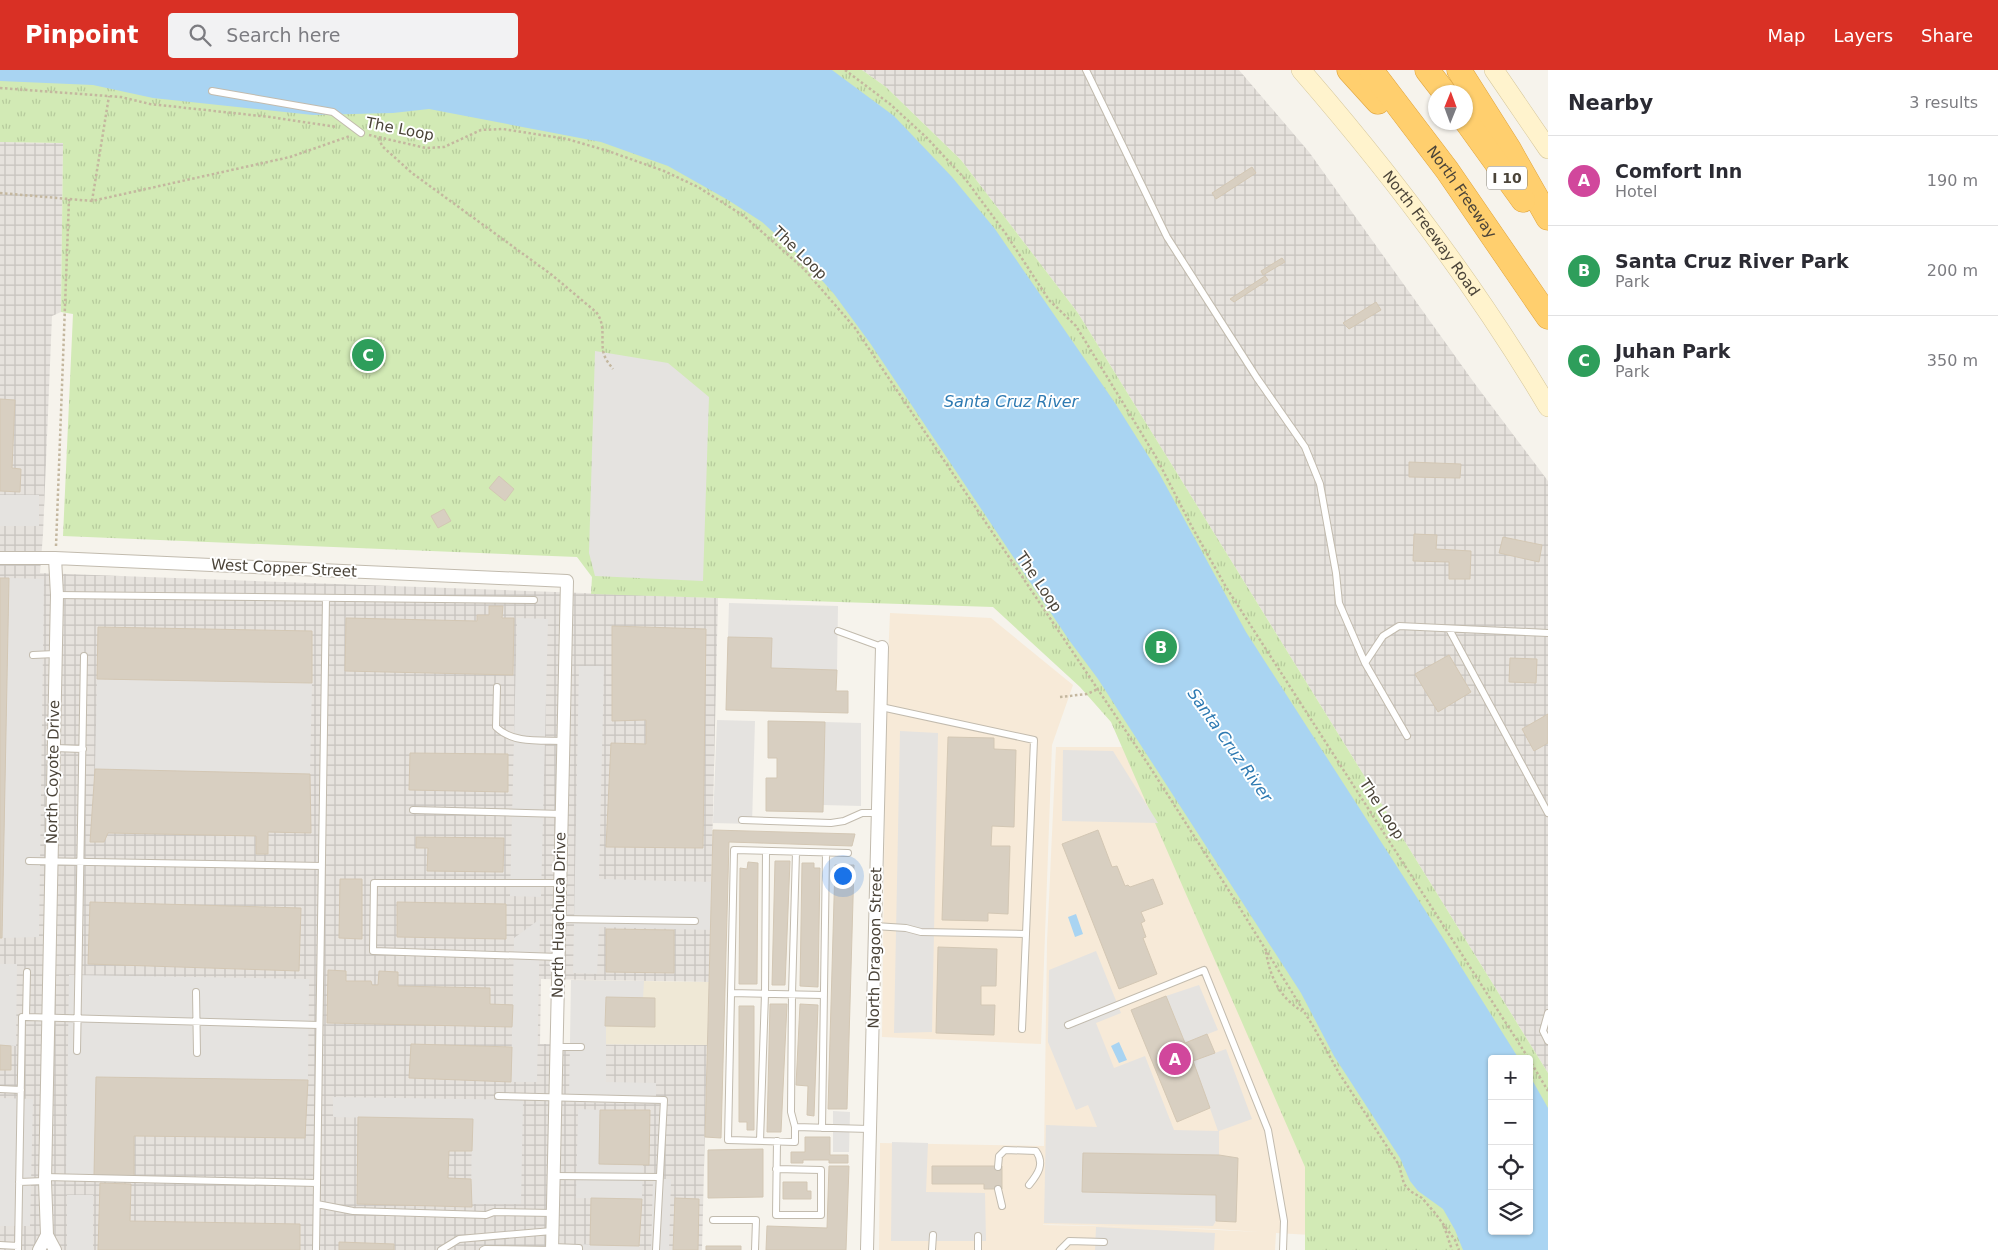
<!DOCTYPE html>
<html lang="en">
<head>
<meta charset="utf-8">
<style>
	:root { --surface:#fff; --page:#f2f2f3; --text:#2b2b33; --muted:#7c7c81; --line:#e1e1e2; --accent:#d93025 }
	body { margin:0; font-family:"DejaVu Sans",sans-serif; background:var(--page); color:var(--text) }
	.controls { position:absolute; right:15px; bottom:15px; display:grid; overflow:hidden; border-radius:5px; box-shadow:0 1px 4px #0004 }
	.controls button { width:45px; height:45px; display:grid; place-items:center; padding:0; border:0; border-bottom:1px solid var(--line); background:var(--surface); color:var(--text); font:25px sans-serif }
	.compass { position:absolute; left:1428px; top:15px; width:45px; height:45px; border-radius:50%; background:var(--surface); box-shadow:0 1px 4px #0004; rotate:1deg }
	.you { position:absolute; left:842px; top:805px; width:18px; height:18px; margin:-12px; border:4px solid #fff; border-radius:50%; background:#1a73e8; box-shadow:0 0 0 8px #1a73e833 }
	.badge { display:grid; place-items:center; width:32px; height:32px; border-radius:50%; background:var(--accent); color:#fff; font-size:16px; font-weight:700 }
	.pin { position:absolute; translate:-50% -50%; border:2px solid #fff; box-shadow:0 1px 5px #0006 }
	.list { margin:0; padding:0; list-style:none }
	h2 { display:flex; justify-content:space-between; align-items:center; height:65px; margin:0; padding:0 20px; font-size:21px }
	h2 small { font-size:16px; font-weight:400; color:var(--muted) }
	.list li { display:grid; grid-template-columns:32px 1fr auto; gap:15px; align-items:center; box-sizing:border-box; height:90px; padding:0 20px; border-top:1px solid var(--line) }
	.list b { display:block; font-size:19px; white-space:nowrap }
	.list p { margin:0; font-size:16px; white-space:nowrap; color:var(--muted) }
	.list em { font-size:16px; font-style:normal; color:var(--muted) }
	.icon { flex:none; width:28px; height:28px; fill:none; stroke:currentColor; stroke-width:2; stroke-linecap:round; stroke-linejoin:round }
	.map { position:relative; flex:none; width:1548px; height:1180px; overflow:hidden }
	header { display:flex; align-items:center; gap:30px; box-sizing:border-box; height:70px; padding:0 25px; background:var(--accent); color:#fff }
	header strong { font-size:24px }
	nav { display:flex; gap:28px; margin-inline-start:auto; font-size:18px }
	.search { width:350px; height:45px; background:var(--page); display:flex; align-items:center; gap:12px; box-sizing:border-box; padding:0 18px; border-radius:5px; color:var(--muted); font-size:19px }
	main { display:flex }
	aside { flex:1; background:var(--surface) }
	.map>svg:first-child { display:block }
	.commercial { fill:#f7ead8; fill-rule:evenodd }
	.industrial { fill:url(#industrial-grid) }
	.education { fill:#efe8d6 }
	.park { fill:url(#park-tufts); fill-rule:evenodd }
	.parking { fill:#e5e3e0 }
	.water { fill:#a9d4f2 }
	.building { fill:#d8cfc1; stroke:#d3c7b4 }
	.lines { fill:none; stroke-linecap:round; stroke-linejoin:round }
	.service-casing { stroke:#c2bbae; stroke-width:8 }
	.minor-casing { stroke:#c2bbae; stroke-width:14 }
	.secondary-casing { stroke:#d6c79b; stroke-width:20 }
	.motorway-casing { stroke:#e0a43c; stroke-width:25 }
	.path { stroke:#c4b79f; stroke-width:2.5; stroke-dasharray:2.5 2.5; stroke-linecap:butt }
	.service { stroke:#fff; stroke-width:6 }
	.minor { stroke:#fff; stroke-width:12 }
	.secondary { stroke:#fff3cd; stroke-width:19 }
	.motorway { stroke:#ffcf6e; stroke-width:24 }
	.labels { text-anchor:middle; dominant-baseline:central; stroke-width:4; stroke-linejoin:round; paint-order:stroke }
	.shield { fill:#fff; stroke:#817c74; stroke-width:1 }
	.shield-label { font-size:14px; font-weight:bold; fill:#4b4439 }
	.street-label { font-size:15px; fill:#4b4439; stroke:#fff }
	.water-label { font-size:16px; font-style:italic; fill:#2e7ab2; stroke:#fff }
</style>
</head>
<body>
<header>
<strong>Pinpoint</strong>
<div class="search"><svg class="icon" aria-label="search" viewBox="0 0 24 24"><circle cx="10" cy="10" r="6"/><path d="M15 15l6 6"/></svg>Search here</div>
<nav><a>Map</a><a>Layers</a><a>Share</a></nav>
</header>
<main>
<div class="map">
<svg width="1548" height="1180" viewBox="0 0 1548 1180">
	<defs>
		<pattern id="industrial-grid" width="8" height="8" patternUnits="userSpaceOnUse" patternTransform="scale(1.25)"><rect width="8" height="8" fill="#e6e2dd"/><path d="M0 4h8M4 0v8" fill="none" stroke="#c7c3be"/></pattern>
		<pattern id="park-tufts" width="24" height="20" patternUnits="userSpaceOnUse" patternTransform="scale(1.25)"><rect width="24" height="20" fill="#d2eab5"/><path d="M3 7l-1-3M5 7V3M7 7l1-3M15 17l-1-3M17 17v-4M19 17l1-3" fill="none" stroke="#b6ca9c"/></pattern>
	</defs>
	<rect width="100%" height="100%" fill="#f6f3ec"/>
	<path class="commercial" d="M890,543L991,548L1073,615L1052,675L1041,974L882,967L886,635Z
		M1056,677H1128L1311,1097V1165L1276,1163L1275,1180H879L880,1073L1044,1076L1043,1155L1143,1157L1043,1154L1047,872ZM1154,1157L1215,1159L1259,1162L1155,1157Z"/>
	<path class="industrial" d="M862,0H1239L1309,82L1475,314L1548,411V1003L1078,243L961,90L886,17Z
		M0,72L63,73L61,242L52,246L43,464L40,503L718,528L709,912L541,909L540,974L707,975L702,1180H0Z"/>
	<path class="education" d="M571,910L709,912L707,975L571,974Z"/>
	<path class="park" d="M0,0H862L886,17L961,90L1078,243L1548,1003V1180H1305V1097L1111,652L1080,617L993,537L591,524L592,507L577,487L63,466L73,244L61,242L63,73L0,72ZM1492,989H1529V1161H1492Z"/>
	<path class="parking" d="M595,281L668,293L709,327L703,511L595,506L589,483Z
		M0,425H39V456H0Z
		M9,508L44,509L39,867L2,868Z
		M729,533L838,536L837,600L771,598L728,567Z
		M517,548L548,549L541,827L510,826Z
		M579,596H604L599,809L712,812L711,860L599,857L597,904L573,903Z
		M97,609L312,613L310,704L95,699Z
		M717,650L755,651L752,754L713,753Z
		M825,652L861,653V736L823,735Z
		M900,661L938,663L932,962L894,963Z
		M1063,680L1113,681L1158,753L1062,751Z
		M540,849L537,1012H511L514,868Z
		M1096,881L1121,943L1096,953L1114,998L1145,986L1174,1060L1218,1061L1193,991L1226,979L1252,1049L1219,1061V1085L1084,1083L1083,1122L1216,1125V1151L1213,1156L1044,1153L1046,1055L1097,1057L1088,1035L1076,1040L1048,972L1049,900Z
		M0,894H17L16,976L0,975Z
		M69,905L309,909L308,1010L96,1007L94,1105H66Z
		M571,910L644,911L643,928L606,927V1012L656,1013V1034L569,1032Z
		M1199,915L1218,960L1185,973L1166,926Z
		M333,1027L523,1030L521,1134H471L472,1050L333,1047Z
		M0,1028L33,1029L30,1156H0Z
		M578,1039L600,1040L599,1094L643,1095L642,1129L576,1128Z
		M833,1041L850,1042L849,1082H833Z
		M892,1072L928,1073L926,1122L985,1123L986,1171H891Z
		M653,1109H671L669,1180H651Z
		M67,1125H93V1180H67Z
		M1096,1157L1215,1163L1214,1180H1095Z
		M574,1174L639,1176V1180H574Z"/>
	<path class="water" d="M0,0H832L894,46L952,107L995,159L1115,333L1159,403L1246,562L1441,865L1519,989H1492V1161H1529V1006L1531,1008L1548,1038V1180H1463L1455,1160L1443,1139L1418,1121L1410,1111L1400,1088L1334,986L1301,923L1098,609L1069,570L870,273L834,224L803,189L762,152L728,130L668,96L601,72L429,39L393,43L313,45L153,28L93,15L0,11Z
		M1076,844L1083,864L1075,867L1068,847Z
		M1119,972L1127,990L1119,993L1111,976Z"/>
	<path class="building" d="M1252,97L1256,103L1216,129L1212,123Z
		M1282,188L1285,192L1263,205L1261,201Z
		M1265,206L1268,210L1234,232L1230,229Z
		M1376,232L1381,240L1349,259L1343,253Z
		M0,329L15,330L12,398L21,399L20,422L0,421Z
		M1409,392L1461,394L1460,408L1409,407Z
		M499,406L514,419L505,431L489,418Z
		M444,439L451,451L438,458L431,446Z
		M1414,464L1437,465L1436,479L1471,481L1470,509H1449V492L1413,491Z
		M1503,467L1542,475L1539,492L1499,483Z
		M0,508H9L2,868H0Z
		M489,536H503L502,548H514L513,605L345,601L346,548L477,551V545H489Z
		M612,556L706,559L703,778L606,777L611,673L646,674V650L612,651Z
		M98,557L312,561V613L97,609Z
		M728,567L772,568L771,598L837,600L836,621H848V643L726,640Z
		M1449,585L1471,622L1438,642L1415,604Z
		M1510,588L1537,589L1536,613L1509,612Z
		M1548,644V673L1534,681L1522,659Z
		M768,651L825,652L823,742L766,741V708H777V688H768Z
		M948,667L994,668V679L1016,680L1014,757L992,756L991,776H1010L1008,844L988,843V851L942,850Z
		M410,683L508,684V722L409,720Z
		M95,699L310,704L311,763L268,762V784H256V766L108,763L104,772H90Z
		M713,760L855,764L852,776L729,772L721,1068L705,1067Z
		M1098,760L1112,797L1117,796L1125,816L1128,815L1130,817L1153,809L1163,834L1141,842L1145,851L1141,853L1146,867L1143,868L1157,904L1119,919L1062,774Z
		M416,767L504,768L503,802L427,801L428,778H416Z
		M775,791H790L785,915H772Z
		M748,792L758,793L757,914H739L740,798L747,799Z
		M802,793H814V798H820L818,917L800,916Z
		M835,795H854L847,1039H828Z
		M340,809H362V869L339,868Z
		M90,832L301,838L299,901L88,894Z
		M397,832L506,834V869L397,867Z
		M606,859L674,860V903L606,902Z
		M938,877L997,879L996,916H981V935H995L994,965L936,963Z
		M328,900L346,901V911H371L372,915H378L379,901L398,902V916L490,918V934L513,935L512,957L327,953Z
		M1166,926L1185,973L1207,964L1215,983L1193,991L1210,1038L1177,1052L1131,940Z
		M606,927L655,928V957L605,956Z
		M770,934H787L781,1062H767Z
		M800,934L818,935L814,1046L807,1045L808,1016L796,1015Z
		M739,936H754V1060H747V1052H739Z
		M411,974L512,977L511,1012L409,1008Z
		M0,975L11,976V1000H0Z
		M96,1007L308,1010L305,1068L134,1066V1106L94,1105Z
		M600,1040H650L649,1095L599,1094Z
		M358,1047L473,1049L472,1081H449L448,1108L471,1109L472,1137L357,1134Z
		M805,1067H830V1085H848V1093H829V1090H803V1093H791V1082H805Z
		M763,1079V1127L708,1128V1080Z
		M1083,1083L1219,1085L1238,1088L1236,1152L1216,1151V1125L1082,1122Z
		M829,1096H849L846,1180H766L767,1156L827,1158Z
		M932,1096H1002V1119H984V1114H932Z
		M783,1112H807V1121H811V1129H783Z
		M100,1113L131,1114L130,1151L300,1154V1180H98Z
		M591,1128L642,1129L639,1176L590,1175Z
		M675,1128L699,1129L698,1180H673Z
		M339,1172L394,1174V1180H339Z
		M706,1176H741V1180H706Z"/>
	<g class="lines">
		<defs>
			<path id="service" d="M1086,0L1167,167L1257,308L1305,377L1320,414L1336,503L1339,533L1365,593
				M212,21L333,42L361,63
				M57,525L534,530
				M1449,559L1548,743
				M838,561L882,577
				M33,585L55,584
				M497,617L496,657C513,674 541,670 564,671
				M1407,666L1365,593L1383,566L1399,556L1548,563
				M54,678L83,679
				M413,740L562,744
				M742,750L831,753L844,751L862,743H878
				M848,783L734,780L728,1070L795,1072V1057L870,1059
				M29,791L322,796
				M559,849L695,851
				M875,856L906,858L921,862L1026,864L1034,670L881,637
				M559,887L373,881L374,813H560
				M27,902L26,947L319,955
				M196,922L197,983
				M731,923L824,925
				M1548,943L1543,961L1548,971
				M1068,955L1204,900L1268,1060L1284,1151L1283,1180
				M1022,959L1026,864
				M556,977H581
				M77,981L84,586
				M0,1019L21,1020
				M498,1026L664,1030L656,1180
				M795,1057L791,1042L792,924L796,782
				M822,1058L826,783
				M760,1071L765,924L766,781
				M998,1097L999,1086L1005,1080L1036,1081C1045,1094 1038,1104 1029,1115
				M776,1099L821,1100V1145H776L777,1071
				M554,1106L659,1107
				M45,1107L317,1113
				M19,1112L45,1111
				M998,1119L1002,1136
				M317,1134L353,1141L486,1145L494,1142L553,1143
				M713,1150H756L755,1180
				M978,1166V1180
				M0,1175L18,1176
				M552,1177L579,1178V1180
				M18,1180L22,947
				M316,1180L326,528
				M441,1180L459,1169L552,1161
				M483,1180L485,1179L552,1180
				M932,1180L933,1165
				M1060,1180L1069,1171L1104,1172"/>
			<path id="minor" d="M0,488H55L567,511L552,1180
				M39,1180L47,1165
				M55,1180L47,1165L45,1111L57,525L55,488
				M867,1180L882,577"/>
			<g id="secondary">
				<path id="s1" d="M1301,0C1392,105 1477,217 1548,337"/>
				<path d="M1494,0L1548,79"/>
			</g>
			<g id="motorway">
				<path d="M1349,0L1378,32"/>
				<path id="s2" d="M1371,0L1447,100L1548,247"/>
				<path d="M1427,0L1444,22"/>
				<path d="M1459,0L1509,79L1548,148"/>
				<path d="M1466,51L1523,130"/>
			</g>
		</defs>
		<use href="#service" class="service-casing"/>
		<use href="#minor" class="minor-casing"/>
		<use href="#secondary" class="secondary-casing"/>
		<use href="#motorway" class="motorway-casing"/>
		<path class="path" d="M845,0L890,34L927,68L966,110L1006,164L1049,230L1076,256L1156,387L1192,457L1226,517L1529,989
			M0,18L121,27L150,34L270,47L337,57
			M369,65L426,78L444,77L481,60L503,59L567,69L608,81L664,101L698,117L744,146L804,199L855,258L1148,694L1233,827L1313,956L1339,1003L1399,1095L1404,1114L1410,1121L1422,1128L1435,1143L1455,1170L1459,1180
			M379,68L382,76L412,103L552,205L596,242C608,257 598,275 606,289C608,293 611,296 613,299
			M0,123L92,131L290,87L350,66
			M92,131L109,26
			M56,476L69,129
			M1060,627L1087,624L1098,619
			M1266,882C1270,907 1280,928 1302,941
			M1529,989L1548,1021
			M1444,1156L1452,1180"/>
		<use href="#service" class="service"/>
		<use href="#minor" class="minor"/>
		<use href="#secondary" class="secondary"/>
		<use href="#motorway" class="motorway"/>
	</g>
	<g class="labels">
		<rect class="shield" x="1487" y="96.5" width="40" height="23" rx="4"/>
		<g class="shield-label">
			<text x="1507" y="108">I 10</text>
		</g>
		<g class="street-label">
			<text transform="translate(400 59) rotate(11)">The Loop</text>
			<text stroke="none"><textPath href="#s2" startOffset="152">North Freeway</textPath></text>
			<text stroke="none"><textPath href="#s1" startOffset="209">North Freeway Road</textPath></text>
			<text transform="translate(800 183) rotate(44)">The Loop</text>
			<text transform="translate(284 498) rotate(3)">West Copper Street</text>
			<text transform="translate(1039 512) rotate(56)">The Loop</text>
			<text transform="translate(53 702) rotate(-89)">North Coyote Drive</text>
			<text transform="translate(1382 739) rotate(57)">The Loop</text>
			<text transform="translate(559 845) rotate(-89)">North Huachuca Drive</text>
			<text transform="translate(875 878) rotate(-89)">North Dragoon Street</text>
		</g>
		<g class="water-label">
			<text x="1011" y="331">Santa Cruz River</text>
			<text transform="translate(1230 675) rotate(55)">Santa Cruz River</text>
		</g>
	</g>
</svg>
<div class="controls">
<button>+</button>
<button>−</button>
<button><svg class="icon" aria-label="locate" viewBox="0 0 24 24"><circle cx="12" cy="12" r="6"/><path d="M12 2v4M12 18v4M2 12h4M18 12h4"/></svg></button>
<button><svg class="icon" aria-label="layers" viewBox="0 0 24 24"><path d="M12 4l9 5-9 5-9-5zM3 14l9 5 9-5"/></svg></button>
</div>
<svg class="compass" viewBox="-18 -18 36 36"><path d="M0-13l5 13h-10z" fill="#e53935"/><path d="M0 13l5-13h-10z" fill="#7c7c81"/></svg>
<div class="you"></div>
<div class="pin badge" style="left:1175px;top:989px;background:#d1479c">A</div>
<div class="pin badge" style="left:1161px;top:577px;background:#2e9e5b">B</div>
<div class="pin badge" style="left:368px;top:285px;background:#2e9e5b">C</div>
</div>
<aside>
<h2>Nearby<small>3 results</small></h2>
<ul class="list">
<li><span class="badge" style="background:#d1479c">A</span><div><b>Comfort Inn</b><p>Hotel</p></div><em>190 m</em></li>
<li><span class="badge" style="background:#2e9e5b">B</span><div><b>Santa Cruz River Park</b><p>Park</p></div><em>200 m</em></li>
<li><span class="badge" style="background:#2e9e5b">C</span><div><b>Juhan Park</b><p>Park</p></div><em>350 m</em></li>
</ul>
</aside>
</main>
</body>
</html>
